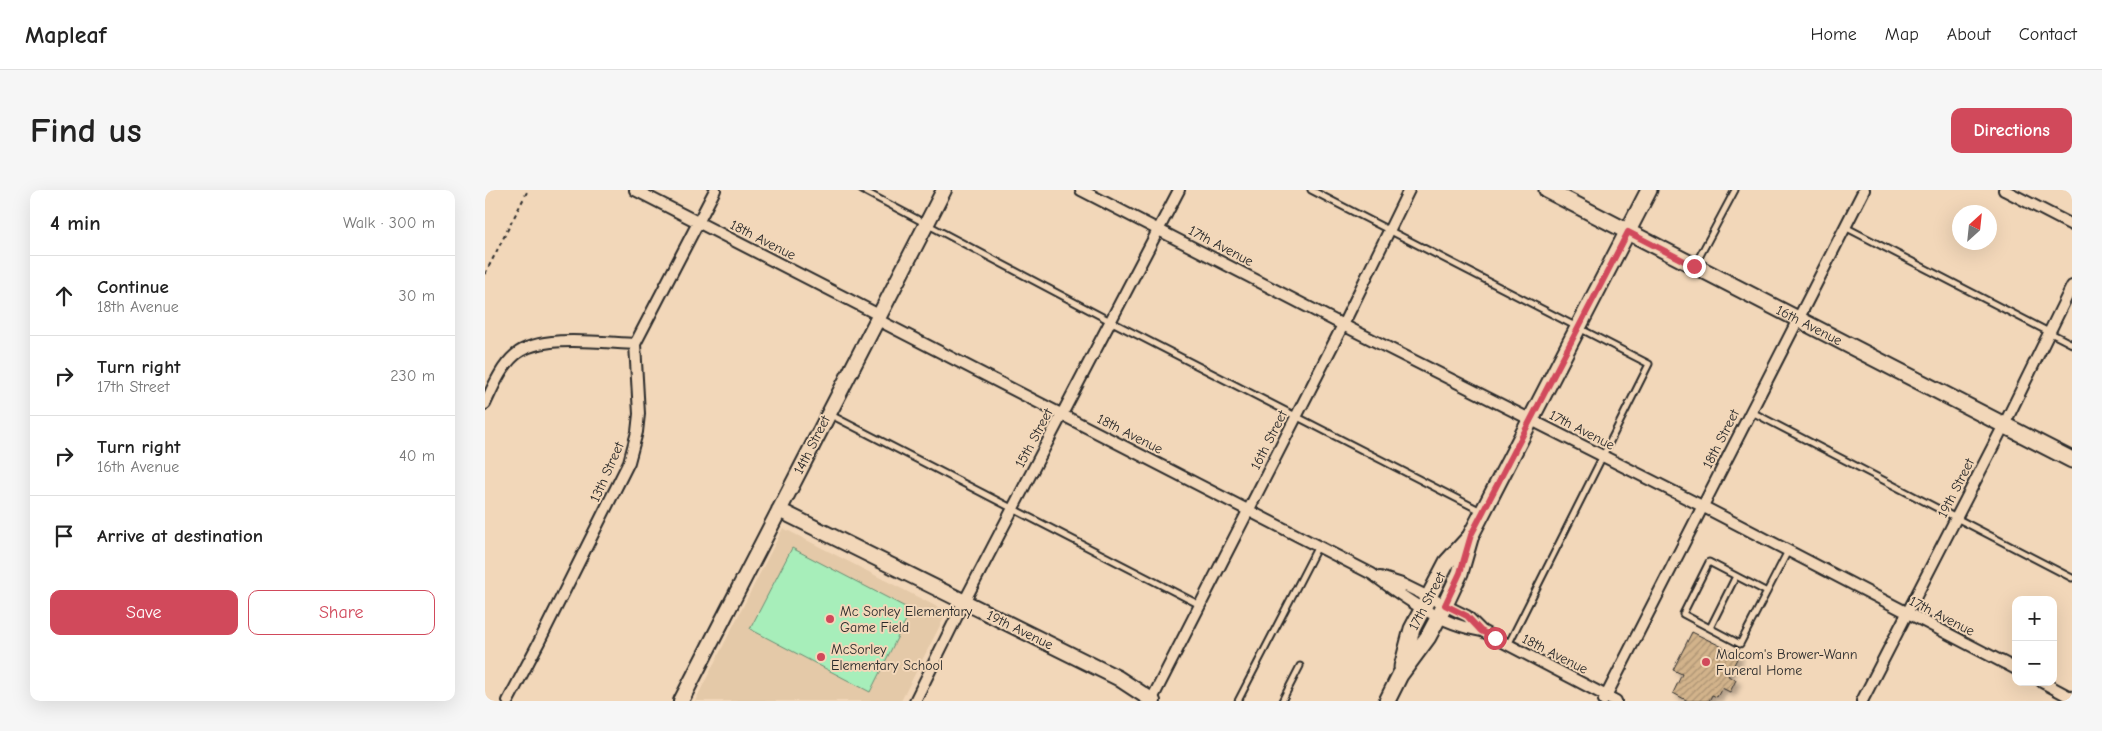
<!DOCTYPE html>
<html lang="en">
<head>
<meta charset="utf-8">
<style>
	:root { --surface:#fff; --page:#f6f6f6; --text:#222; --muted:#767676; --line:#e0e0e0; --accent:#d1495b }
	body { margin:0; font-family:"Comic Neue",sans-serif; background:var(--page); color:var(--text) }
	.controls { position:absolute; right:15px; bottom:15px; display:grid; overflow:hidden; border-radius:10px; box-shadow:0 5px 20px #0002 }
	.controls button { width:45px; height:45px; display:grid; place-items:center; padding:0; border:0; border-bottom:1px solid var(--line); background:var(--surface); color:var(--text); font:25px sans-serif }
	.compass { position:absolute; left:1467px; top:15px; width:45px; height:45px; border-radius:50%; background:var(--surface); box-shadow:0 5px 20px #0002; rotate:27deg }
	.stop { position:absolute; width:15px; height:15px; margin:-11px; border:4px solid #d1495b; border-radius:50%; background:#fff }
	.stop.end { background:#d1495b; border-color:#fff; box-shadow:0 1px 5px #0008 }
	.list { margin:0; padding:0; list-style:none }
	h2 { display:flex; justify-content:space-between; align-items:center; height:65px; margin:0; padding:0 20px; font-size:21px }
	h2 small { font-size:16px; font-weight:400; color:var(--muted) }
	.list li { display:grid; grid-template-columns:32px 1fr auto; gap:15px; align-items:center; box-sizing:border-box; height:80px; padding:0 20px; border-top:1px solid var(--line) }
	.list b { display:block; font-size:19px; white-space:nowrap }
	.list p { margin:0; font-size:16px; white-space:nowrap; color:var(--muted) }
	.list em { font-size:16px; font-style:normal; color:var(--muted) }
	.actions { display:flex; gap:10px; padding:15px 20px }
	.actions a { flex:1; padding:11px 0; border:1px solid var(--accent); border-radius:10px; text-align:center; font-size:18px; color:var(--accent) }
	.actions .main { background:var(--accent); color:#fff }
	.icon { flex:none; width:28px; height:28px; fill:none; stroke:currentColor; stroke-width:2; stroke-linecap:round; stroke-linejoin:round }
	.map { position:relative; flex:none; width:1587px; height:511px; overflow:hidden; border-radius:10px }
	header { display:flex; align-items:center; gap:30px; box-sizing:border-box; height:70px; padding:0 25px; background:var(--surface); border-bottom:1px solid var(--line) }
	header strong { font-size:24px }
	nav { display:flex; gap:28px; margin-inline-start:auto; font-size:18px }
	.intro { display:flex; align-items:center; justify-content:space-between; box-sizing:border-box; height:120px; padding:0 30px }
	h1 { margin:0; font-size:35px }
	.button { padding:12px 22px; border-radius:10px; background:var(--accent); color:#fff; font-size:18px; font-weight:700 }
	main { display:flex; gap:30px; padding:0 30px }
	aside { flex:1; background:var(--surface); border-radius:10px; box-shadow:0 5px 20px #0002 }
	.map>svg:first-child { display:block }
	.built { fill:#e4c9a8 }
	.park { fill:#a7eeba; stroke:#698c72 }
	.building { fill:url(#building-hatch); stroke:#2b2b2b; filter:url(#shadow) }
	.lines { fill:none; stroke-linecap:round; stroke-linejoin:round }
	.service-casing { stroke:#2b2b2b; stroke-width:9 }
	.minor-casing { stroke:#2b2b2b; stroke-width:14 }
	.tertiary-casing { stroke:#2b2b2b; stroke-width:18 }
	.secondary-casing { stroke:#2b2b2b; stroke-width:19 }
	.path { stroke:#2b2b2b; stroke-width:2; stroke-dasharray:4 4; stroke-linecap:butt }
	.service { stroke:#f2d7b9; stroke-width:5 }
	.minor { stroke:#f2d7b9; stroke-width:10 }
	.tertiary { stroke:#f2d7b9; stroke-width:14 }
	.secondary { stroke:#f2d7b9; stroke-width:15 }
	.route { stroke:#d1495b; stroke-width:6 }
	.poi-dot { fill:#d1495b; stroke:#f2d7b9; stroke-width:2 }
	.labels { text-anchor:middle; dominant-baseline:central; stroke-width:4; stroke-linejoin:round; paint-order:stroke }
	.street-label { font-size:14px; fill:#2b2b2b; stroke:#f2d7b9 }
	.poi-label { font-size:14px; fill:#2b2b2b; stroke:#f2d7b9; text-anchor:start }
</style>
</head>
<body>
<header>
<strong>Mapleaf</strong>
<nav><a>Home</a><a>Map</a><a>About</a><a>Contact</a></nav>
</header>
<div class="intro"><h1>Find us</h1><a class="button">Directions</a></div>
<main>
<aside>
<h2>4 min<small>Walk · 300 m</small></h2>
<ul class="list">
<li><svg class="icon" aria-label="ahead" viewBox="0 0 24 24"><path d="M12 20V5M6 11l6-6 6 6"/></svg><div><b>Continue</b><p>18th Avenue</p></div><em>30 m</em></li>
<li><svg class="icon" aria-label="right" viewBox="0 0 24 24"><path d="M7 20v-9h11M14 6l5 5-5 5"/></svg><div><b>Turn right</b><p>17th Street</p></div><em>230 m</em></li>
<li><svg class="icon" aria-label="right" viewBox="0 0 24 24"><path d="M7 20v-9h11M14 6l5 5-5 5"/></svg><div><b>Turn right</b><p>16th Avenue</p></div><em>40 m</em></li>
<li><svg class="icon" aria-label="arrive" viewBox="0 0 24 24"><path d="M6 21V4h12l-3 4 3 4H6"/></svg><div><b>Arrive at destination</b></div></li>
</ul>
<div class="actions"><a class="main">Save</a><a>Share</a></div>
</aside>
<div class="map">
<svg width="1587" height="511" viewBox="0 0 1587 511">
	<defs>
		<pattern id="building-hatch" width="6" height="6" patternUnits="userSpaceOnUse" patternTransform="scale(1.25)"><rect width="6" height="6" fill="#d2b38b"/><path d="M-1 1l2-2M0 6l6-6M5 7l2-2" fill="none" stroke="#ab9272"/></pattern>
		<filter id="shadow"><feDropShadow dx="4.5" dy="4.5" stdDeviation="2.5" flood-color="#0004"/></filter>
	</defs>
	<rect width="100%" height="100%" fill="#f2d7b9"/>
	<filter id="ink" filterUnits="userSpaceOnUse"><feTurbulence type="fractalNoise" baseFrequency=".02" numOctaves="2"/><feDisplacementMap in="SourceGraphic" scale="10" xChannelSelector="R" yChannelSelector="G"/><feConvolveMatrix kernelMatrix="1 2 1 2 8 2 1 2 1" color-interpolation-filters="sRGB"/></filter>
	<g filter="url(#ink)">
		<path class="built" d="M298,338L462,422L416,511H210Z"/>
		<path class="park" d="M307,358L426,420L385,502L265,439Z"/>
		<path class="building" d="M1207,442L1254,465L1243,486L1251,490L1245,502L1237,498L1232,507L1227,505L1224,511H1203L1188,503L1197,484L1188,480Z"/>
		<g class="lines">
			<defs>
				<path id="service" d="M377,0L627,132L996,321
					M826,0L1164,174L1023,455
					M1360,37L1587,154
					M1210,75L1250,0
					M1265,221L1587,388
					M344,224L715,415
					M1282,402L1224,372L1198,424L1255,454L1303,361
					M1225,438L1251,386
					M753,511L833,356
					M797,511L815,476"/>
				<path id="minor" d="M150,0L394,125
					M596,0L858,135L1217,316L1531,479
					M1519,0L1587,35
					M391,129L887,384C919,408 956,435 997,441L1131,511
					M0,214C8,197 16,177 30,165C55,143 119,153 150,154
					M895,387L917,394L982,426L997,441
					M1557,492L1587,508
					M1119,510L1379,0
					M23,511L54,452L144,272L152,242L154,224L150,154L230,0
					M430,511L479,412L694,0
					M666,511L858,135L924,0
					M1377,511L1519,235L1587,96"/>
				<path id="tertiary" d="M294,320L633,488L668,511
					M196,511L459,0"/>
				<g id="secondary">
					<path id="s1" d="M1062,0L1587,270"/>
					<path id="s2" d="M917,477L927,439L962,372L984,348"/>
					<path d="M902,511L915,485L943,447L960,415L975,383L986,345L1164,0"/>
				</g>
			</defs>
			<use href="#service" class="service-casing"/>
			<use href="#minor" class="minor-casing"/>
			<use href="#tertiary" class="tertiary-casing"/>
			<use href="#secondary" class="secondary-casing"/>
			<path class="path" d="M0,84L43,0"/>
			<use href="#service" class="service"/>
			<use href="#minor" class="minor"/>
			<use href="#tertiary" class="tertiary"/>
			<use href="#secondary" class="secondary"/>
		</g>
	</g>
	<g class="lines" filter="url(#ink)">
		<path class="route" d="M1010,448L996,441L982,426L960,415L975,383L986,345L1143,42L1209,76"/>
	</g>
	<g class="poi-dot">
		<circle cx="345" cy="429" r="5"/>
		<circle cx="336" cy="467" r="5"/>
		<circle cx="1221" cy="472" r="5"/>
	</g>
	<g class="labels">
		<g class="street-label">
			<text transform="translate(278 50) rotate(27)">18th Avenue</text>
			<text transform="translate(736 56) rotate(28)">17th Avenue</text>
			<text stroke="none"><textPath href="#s1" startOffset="295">16th Avenue</textPath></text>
			<text transform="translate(1097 240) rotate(27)">17th Avenue</text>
			<text transform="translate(645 244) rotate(27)">18th Avenue</text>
			<text transform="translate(549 248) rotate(-62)">15th Street</text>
			<text transform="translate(1236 249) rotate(-63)">18th Street</text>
			<text transform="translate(784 250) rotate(-63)">16th Street</text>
			<text transform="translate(327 255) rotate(-63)">14th Street</text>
			<text transform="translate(122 282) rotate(-66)">13th Street</text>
			<text transform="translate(1471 298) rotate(-63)">19th Street</text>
			<text stroke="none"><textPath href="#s2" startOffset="71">17th Street</textPath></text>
			<text transform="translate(1457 426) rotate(27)">17th Avenue</text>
			<text transform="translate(535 440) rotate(26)">19th Avenue</text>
			<text transform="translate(1070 464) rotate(27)">18th Avenue</text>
		</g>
		<g class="poi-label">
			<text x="355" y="421">Mc Sorley Elementary<tspan x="355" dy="16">Game Field</tspan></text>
			<text x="346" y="459">McSorley<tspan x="346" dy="16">Elementary School</tspan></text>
			<text x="1231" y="464">Malcom's Brower-Wann<tspan x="1231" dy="16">Funeral Home</tspan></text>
		</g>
	</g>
</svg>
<div class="controls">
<button>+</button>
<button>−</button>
</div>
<svg class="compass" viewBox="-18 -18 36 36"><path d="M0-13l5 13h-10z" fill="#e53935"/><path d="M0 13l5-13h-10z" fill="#767676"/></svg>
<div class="stop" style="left:1010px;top:448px"></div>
<div class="stop end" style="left:1209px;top:76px"></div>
</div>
</main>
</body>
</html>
